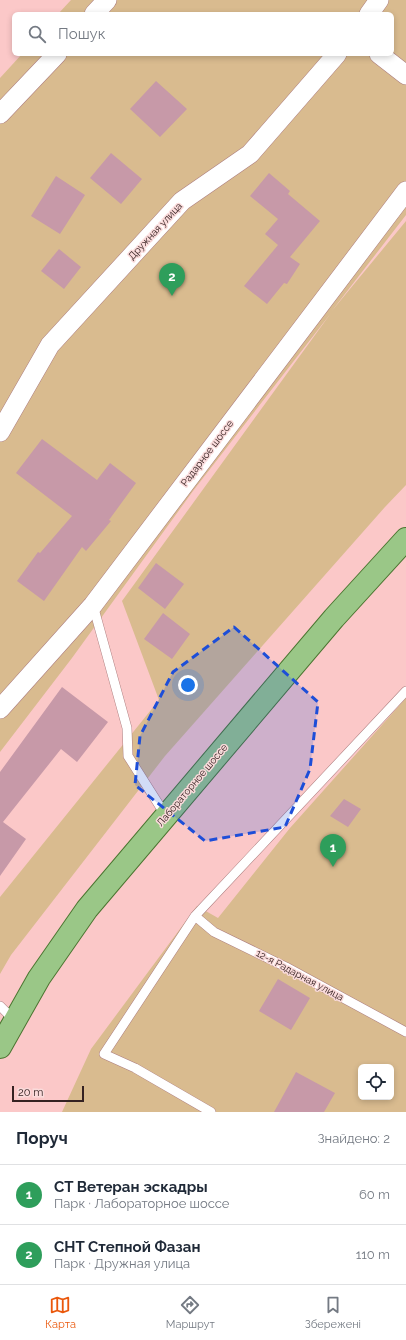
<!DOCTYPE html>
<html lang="uk">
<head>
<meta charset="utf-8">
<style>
	:root { --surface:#fff; --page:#f2f2f3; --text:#1f2937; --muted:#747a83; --line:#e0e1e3; --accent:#ea580c }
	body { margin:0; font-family:Raleway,sans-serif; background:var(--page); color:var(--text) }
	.controls { position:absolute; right:12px; bottom:12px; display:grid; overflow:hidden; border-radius:6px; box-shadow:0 2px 6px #0003 }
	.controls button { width:36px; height:36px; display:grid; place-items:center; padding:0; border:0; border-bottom:1px solid var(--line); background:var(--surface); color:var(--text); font:20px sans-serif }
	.scale { position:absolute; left:12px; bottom:10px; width:72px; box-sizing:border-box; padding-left:4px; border:2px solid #352222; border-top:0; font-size:11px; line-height:14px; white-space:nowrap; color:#352222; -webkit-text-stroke:3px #fadbdb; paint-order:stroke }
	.you { position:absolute; left:188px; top:685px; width:14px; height:14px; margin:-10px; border:3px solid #fff; border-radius:50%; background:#1a73e8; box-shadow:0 0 0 6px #1a73e833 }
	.badge { display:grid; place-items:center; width:26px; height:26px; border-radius:50%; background:var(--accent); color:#fff; font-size:13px; font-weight:700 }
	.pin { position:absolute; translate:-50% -33px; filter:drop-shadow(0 1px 2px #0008) }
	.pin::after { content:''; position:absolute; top:21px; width:14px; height:12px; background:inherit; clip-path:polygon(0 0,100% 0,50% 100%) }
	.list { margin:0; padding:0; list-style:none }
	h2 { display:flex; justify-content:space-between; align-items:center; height:52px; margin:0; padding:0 16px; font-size:17px }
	h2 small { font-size:13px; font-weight:400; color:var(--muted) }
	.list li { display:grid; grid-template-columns:26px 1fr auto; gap:12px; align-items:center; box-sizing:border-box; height:60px; padding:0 16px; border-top:1px solid var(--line) }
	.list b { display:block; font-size:15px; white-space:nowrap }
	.list p { margin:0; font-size:13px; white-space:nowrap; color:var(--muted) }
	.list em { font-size:13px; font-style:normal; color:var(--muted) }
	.icon { flex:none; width:22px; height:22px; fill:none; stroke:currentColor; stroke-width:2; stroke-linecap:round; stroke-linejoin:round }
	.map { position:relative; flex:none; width:406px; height:1112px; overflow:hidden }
	.search { position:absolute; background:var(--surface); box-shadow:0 2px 6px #0003; left:12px; right:12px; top:12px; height:44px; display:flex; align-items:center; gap:10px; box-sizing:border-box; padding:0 14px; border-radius:6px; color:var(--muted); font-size:15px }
	.sheet { height:172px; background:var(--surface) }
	nav { display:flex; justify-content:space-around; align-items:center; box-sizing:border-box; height:56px; border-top:1px solid var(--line); background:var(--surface); font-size:11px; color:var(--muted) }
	nav a { display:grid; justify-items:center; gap:2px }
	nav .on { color:var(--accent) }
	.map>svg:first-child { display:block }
	.green { fill:#d9bb8f; fill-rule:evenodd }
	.building { fill:#c799a8 }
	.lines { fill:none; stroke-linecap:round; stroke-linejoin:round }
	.lane-casing { stroke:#ad7e7f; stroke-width:10 }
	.street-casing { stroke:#ad7e7f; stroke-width:20 }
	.primary-casing { stroke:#4b7530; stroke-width:24 }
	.lane { stroke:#fff; stroke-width:9 }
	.street { stroke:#fff; stroke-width:19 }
	.primary { stroke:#9ac787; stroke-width:22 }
	.marked { fill:#1d4ed8; fill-opacity:0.2; stroke:#1d4ed8; stroke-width:3; stroke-dasharray:8 5; stroke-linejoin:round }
	.labels { text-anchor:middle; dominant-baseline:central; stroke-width:3; stroke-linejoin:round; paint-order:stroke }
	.street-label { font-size:10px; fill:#352222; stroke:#fadbdb }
</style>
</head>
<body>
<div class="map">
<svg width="406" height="1112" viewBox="0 0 406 1112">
	<rect width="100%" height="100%" fill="#fbc8c8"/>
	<path class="green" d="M71,0H406V215L331,312L406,221V485L385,507L165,756L11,955L0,974V897L159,700L122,601L331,313L193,491L72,658L0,752V78L22,54H392V14H58Z
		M406,698V1112H62L91,1049L197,906L218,918L290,828ZM361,1067H391V1097H361Z"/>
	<path class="building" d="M156,81L187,109L160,137L130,109Z
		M111,153L142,179L121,204L90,178Z
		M269,173L290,191L288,194L320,221L290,257L300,264L287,284L284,283L267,304L244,286L278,245L265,234L278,219L250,196Z
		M56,176L85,195L60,234L31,216Z
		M59,249L81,267L64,289L41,271Z
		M42,439L97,480L110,463L136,483L109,520L111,521L86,551L82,547L44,601L17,581L38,552L40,553L72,516L16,473Z
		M156,563L184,584L165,609L138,588Z
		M163,613L190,634L172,659L144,639Z
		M62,687L108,722L77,762L61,749L3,822L26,839L0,876V772Z
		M344,799L361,809L348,827L330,816Z
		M278,979L310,998L291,1030L259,1011Z
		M296,1072L335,1093L324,1112H274Z"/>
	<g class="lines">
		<defs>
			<path id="lane" d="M93,605L127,728L128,756L166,816
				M195,916L214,932L286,967L406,1032
				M0,1006L15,1021
				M211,1112L135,1068L104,1054L195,916L406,691"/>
			<path id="street" d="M94,14L107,0
				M369,14L379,0
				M379,54L406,75
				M0,114L57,54
				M0,432L50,345L182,201L250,154L337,54
				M0,709L93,605L406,191"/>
			<path id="primary" d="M0,1047L39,978L87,909L334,618L406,539"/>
		</defs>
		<use href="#lane" class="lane-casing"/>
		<use href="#street" class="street-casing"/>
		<use href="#primary" class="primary-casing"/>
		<use href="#lane" class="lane"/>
		<use href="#street" class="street"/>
		<use href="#primary" class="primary"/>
	</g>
	<path class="marked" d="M234,627L318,702L310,769L285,827L205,841L135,785L140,736L173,672Z"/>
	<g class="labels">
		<g class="street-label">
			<text transform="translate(155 231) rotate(-47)">Дружная улица</text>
			<text transform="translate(207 453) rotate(-53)">Радарное шоссе</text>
			<text transform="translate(192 785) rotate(-50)">Лабораторное шоссе</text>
			<text transform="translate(300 975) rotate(28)">12-я Радарная улица</text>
		</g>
	</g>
</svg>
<div class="controls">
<button><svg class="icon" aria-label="locate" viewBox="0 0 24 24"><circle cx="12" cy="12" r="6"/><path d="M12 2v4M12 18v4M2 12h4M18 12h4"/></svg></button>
</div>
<div class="scale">20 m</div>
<div class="you"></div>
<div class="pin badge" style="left:333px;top:867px;background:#2e9e5b">1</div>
<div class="pin badge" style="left:172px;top:296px;background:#2e9e5b">2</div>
<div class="search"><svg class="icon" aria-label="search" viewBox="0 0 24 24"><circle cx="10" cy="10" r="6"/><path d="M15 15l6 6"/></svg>Пошук</div>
</div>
<section class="sheet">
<h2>Поруч<small>Знайдено: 2</small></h2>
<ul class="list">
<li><span class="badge" style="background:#2e9e5b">1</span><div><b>СТ Ветеран эскадры</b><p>Парк · Лабораторное шоссе</p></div><em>60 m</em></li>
<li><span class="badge" style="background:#2e9e5b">2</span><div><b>СНТ Степной Фазан</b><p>Парк · Дружная улица</p></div><em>110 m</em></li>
</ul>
</section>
<nav>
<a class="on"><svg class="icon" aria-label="map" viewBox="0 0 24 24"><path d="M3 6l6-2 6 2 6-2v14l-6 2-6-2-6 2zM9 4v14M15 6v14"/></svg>Карта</a>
<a><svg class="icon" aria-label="directions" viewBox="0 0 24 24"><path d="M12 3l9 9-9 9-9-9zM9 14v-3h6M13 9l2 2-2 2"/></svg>Маршрут</a>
<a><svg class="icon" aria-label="saved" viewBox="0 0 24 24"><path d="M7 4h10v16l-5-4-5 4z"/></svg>Збережені</a>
</nav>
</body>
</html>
